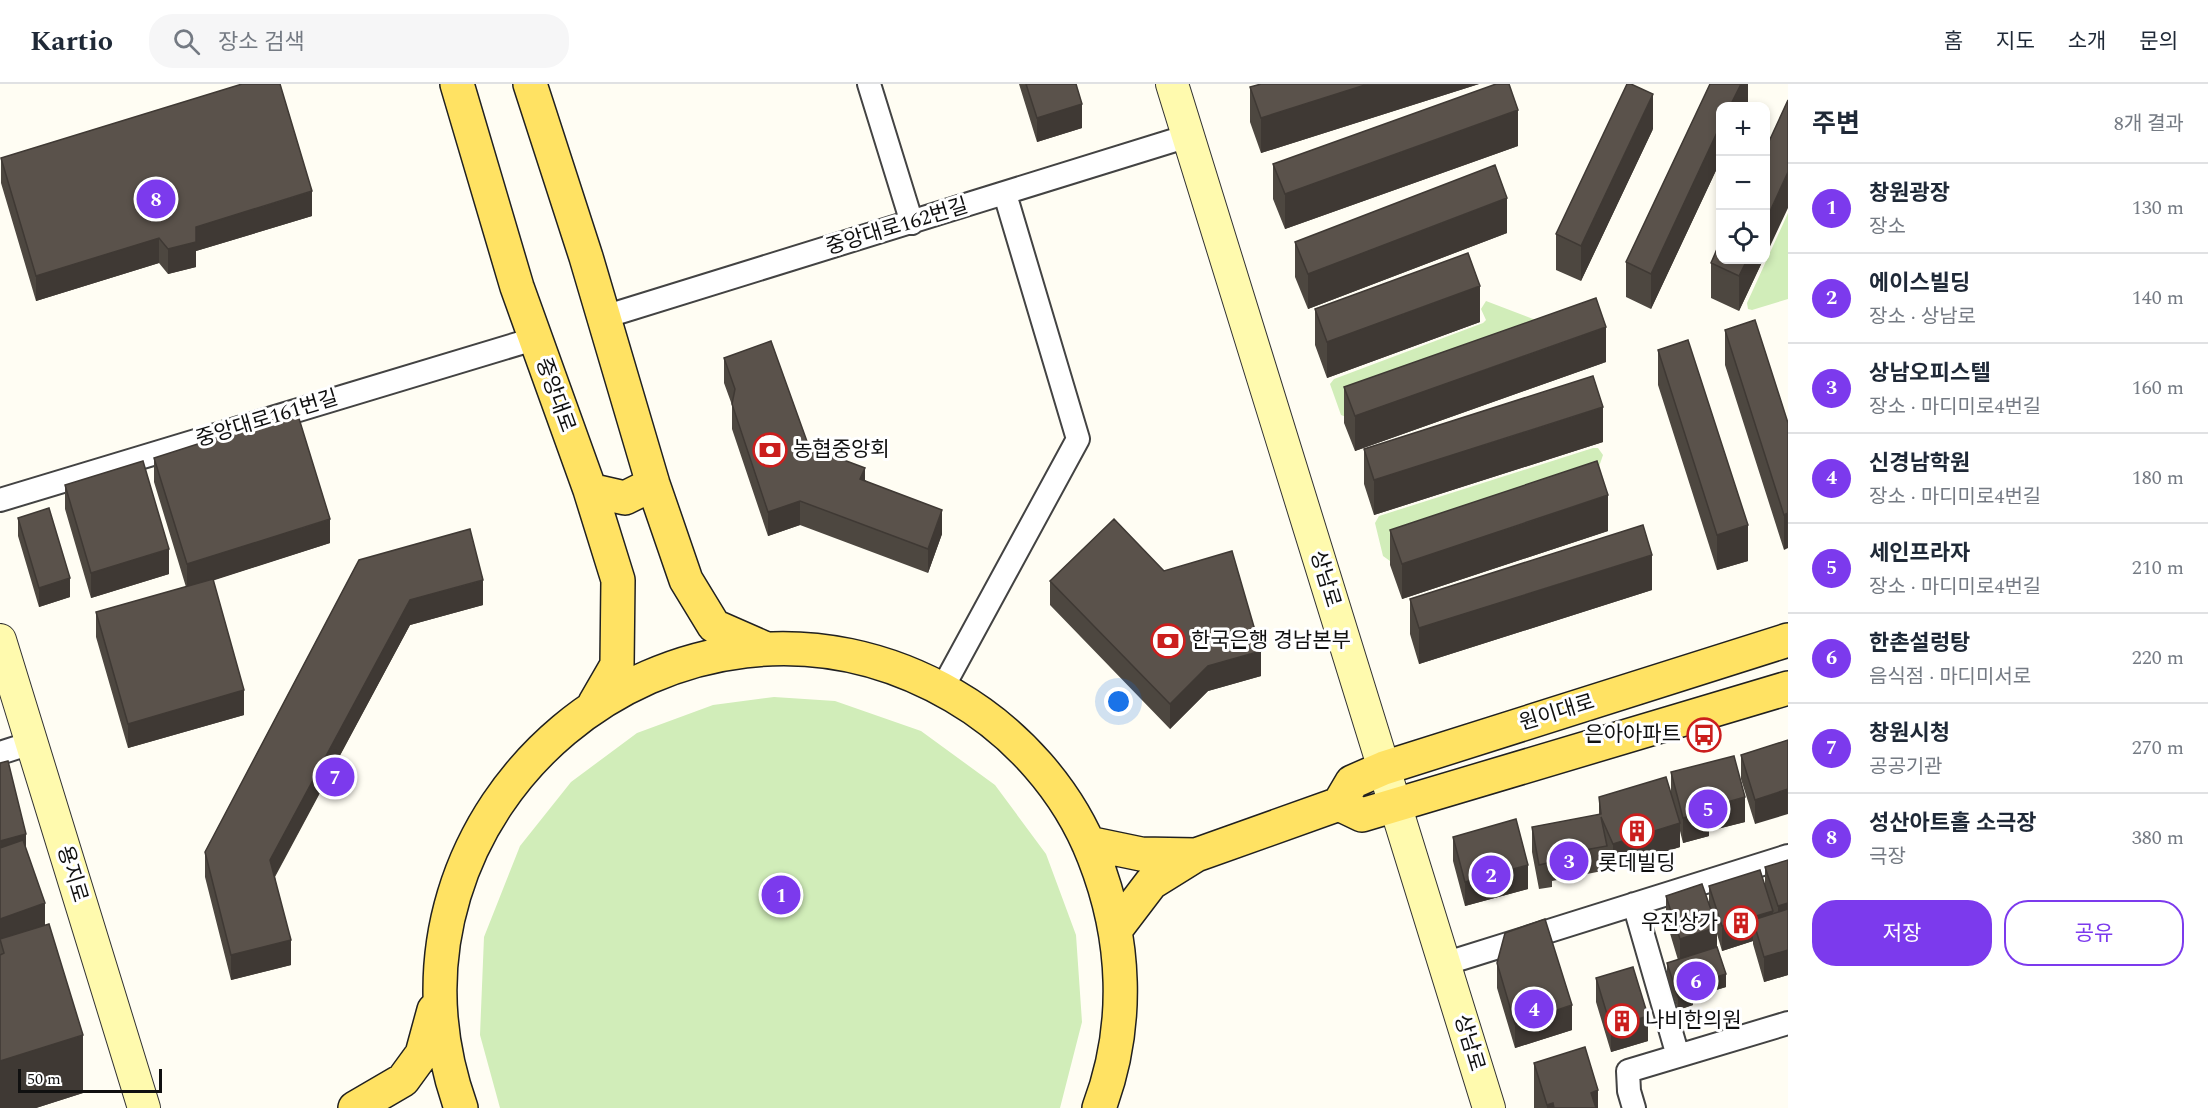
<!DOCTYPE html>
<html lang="ko">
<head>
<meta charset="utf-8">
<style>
	:root { --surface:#fff; --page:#f6f6f7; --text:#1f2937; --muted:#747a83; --line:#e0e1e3; --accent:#7c3aed }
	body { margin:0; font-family:Spectral,"Noto Sans KR",serif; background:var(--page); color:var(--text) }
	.controls { position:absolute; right:18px; top:18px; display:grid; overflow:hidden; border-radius:12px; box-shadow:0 3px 9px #0003 }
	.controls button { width:54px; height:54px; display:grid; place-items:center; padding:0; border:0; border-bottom:2px solid var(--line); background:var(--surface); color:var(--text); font:30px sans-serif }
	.scale { position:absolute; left:18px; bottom:15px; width:144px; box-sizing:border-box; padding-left:6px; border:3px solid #101010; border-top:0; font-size:16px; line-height:21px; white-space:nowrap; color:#101010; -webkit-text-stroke:4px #fff; paint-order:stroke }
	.you { position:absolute; left:1119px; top:618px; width:21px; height:21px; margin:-15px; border:4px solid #fff; border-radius:50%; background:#1a73e8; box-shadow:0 0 0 9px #1a73e833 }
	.badge { display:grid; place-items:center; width:39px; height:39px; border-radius:50%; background:var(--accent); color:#fff; font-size:20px; font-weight:700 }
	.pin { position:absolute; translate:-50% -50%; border:3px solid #fff; box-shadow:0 2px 6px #0006 }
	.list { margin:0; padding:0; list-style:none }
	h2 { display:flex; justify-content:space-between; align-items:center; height:78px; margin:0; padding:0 24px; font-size:26px }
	h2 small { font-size:20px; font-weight:400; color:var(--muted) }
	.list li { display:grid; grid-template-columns:39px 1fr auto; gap:18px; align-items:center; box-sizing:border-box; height:90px; padding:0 24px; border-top:2px solid var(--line) }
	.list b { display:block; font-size:22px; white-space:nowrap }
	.list p { margin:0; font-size:20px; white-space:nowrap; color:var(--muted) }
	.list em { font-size:20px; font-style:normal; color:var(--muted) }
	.actions { display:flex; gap:12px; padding:18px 24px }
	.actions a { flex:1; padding:14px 0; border:2px solid var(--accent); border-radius:24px; text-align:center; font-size:21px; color:var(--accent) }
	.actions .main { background:var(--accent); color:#fff }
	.icon { flex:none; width:33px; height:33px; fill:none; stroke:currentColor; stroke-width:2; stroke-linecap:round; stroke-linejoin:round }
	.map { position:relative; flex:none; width:1788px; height:1024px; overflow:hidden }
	header { display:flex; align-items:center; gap:36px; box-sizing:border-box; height:84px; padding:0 30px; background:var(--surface); border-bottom:2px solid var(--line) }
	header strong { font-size:28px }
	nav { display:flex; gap:33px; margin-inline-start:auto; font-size:21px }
	.search { width:420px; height:54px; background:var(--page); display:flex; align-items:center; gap:15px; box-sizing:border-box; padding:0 21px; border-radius:24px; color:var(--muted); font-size:22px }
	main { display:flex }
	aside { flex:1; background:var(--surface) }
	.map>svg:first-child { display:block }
	.green { fill:#d1edb9 }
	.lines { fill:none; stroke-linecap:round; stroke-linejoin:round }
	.minor-casing { stroke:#434343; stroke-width:26 }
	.secondary-casing { stroke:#323232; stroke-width:34 }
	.primary-casing { stroke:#212121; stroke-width:36 }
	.minor { stroke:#fff; stroke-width:22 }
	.secondary { stroke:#fffaae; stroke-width:32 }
	.primary { stroke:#ffe263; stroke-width:33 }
	.wall { fill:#4d4740 }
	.shaded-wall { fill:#3f3934 }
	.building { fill:#5a524b; stroke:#3f3934; stroke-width:1.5 }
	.labels { text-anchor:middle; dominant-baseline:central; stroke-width:6; stroke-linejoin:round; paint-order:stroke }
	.street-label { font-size:21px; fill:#101010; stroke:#fff }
	.poi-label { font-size:21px; fill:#101010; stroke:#fff; text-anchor:start }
</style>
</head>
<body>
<header>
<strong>Kartio</strong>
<div class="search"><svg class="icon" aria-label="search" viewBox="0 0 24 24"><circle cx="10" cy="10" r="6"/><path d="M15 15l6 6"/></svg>장소 검색</div>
<nav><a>홈</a><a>지도</a><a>소개</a><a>문의</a></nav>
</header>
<main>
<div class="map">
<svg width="1788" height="1024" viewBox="0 0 1788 1024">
	<rect width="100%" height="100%" fill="#fffdf3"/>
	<path class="green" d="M1788,129V215L1752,226L1748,225L1747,219Z
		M1486,217L1567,248L1346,333L1341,331L1330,300L1334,295L1483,239L1486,236L1481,225Z
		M1593,364H1598L1603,371L1590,409L1390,477L1383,472L1375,439L1379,432Z
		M774,613L835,617L921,647L995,701L1046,770L1076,851L1082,938L1060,1024H500L480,951L484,853L520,762L571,698L637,649L713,621Z"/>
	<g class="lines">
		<defs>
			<path id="minor" d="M869,0L912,139
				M604,233L1188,52
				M0,416L534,255
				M942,605L1078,355L1005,110
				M0,669L31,659
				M1634,820L1678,972
				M1444,880L1788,772
				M1634,1024L1629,1007L1628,987L1788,939"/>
			<path id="secondary" d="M1172,0L1489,1024
				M0,556L144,1024"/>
			<path id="primary" d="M457,0L517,203L590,406L618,496L617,581L595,619
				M530,0L586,173L653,400L686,496L714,542L764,564
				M590,406L625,414L653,400
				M1339,720L1362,731L1788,604
				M1088,759L1141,770L1196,771
				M1116,845L1151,799L1196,771L1339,720L1352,698L1384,684L1788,556
				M355,1024L403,996L422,970L434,926
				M461,1024C354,725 678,452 954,612C1016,648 1068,706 1094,773C1126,854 1130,942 1099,1024"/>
		</defs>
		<use href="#minor" class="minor-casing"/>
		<use href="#secondary" class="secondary-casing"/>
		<use href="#primary" class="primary-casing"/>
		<use href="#minor" class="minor"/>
		<use href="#secondary" class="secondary"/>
		<use href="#primary" class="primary"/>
	</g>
	<path class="wall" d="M1019,0H1076L1082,44L1037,58Z
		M1261,0H1479L1261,69L1250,38V3Z
		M1710,0H1748V19L1747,22H1720V78L1651,225L1626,213V178Z
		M1653,45L1581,197L1556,186V150Z
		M1518,62L1285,145L1273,115V80Z
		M1,74L312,132L196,167V183L168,190L159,179L36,217L1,99Z
		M1507,149L1308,225L1295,193V158Z
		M1720,176H1763L1739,227L1711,214V179Z
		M1315,225L1480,238L1327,294L1315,261Z
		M1725,246L1788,339L1784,466L1725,281Z
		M1658,266L1748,477L1717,486L1658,301Z
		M724,274L809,363L865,396L942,450L928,489L800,441L768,452L732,345V321L724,299Z
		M1606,278L1355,367L1344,339V303Z
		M1603,358L1374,431L1364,400V365Z
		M154,374L330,459L213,496L244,631L128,664L96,553V528L186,503L154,398Z
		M65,401L169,490L91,514L65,425Z
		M18,434L70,513L39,523L18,452Z
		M1390,446L1608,447L1402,515L1390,481Z
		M359,476L483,521L410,541L275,793L291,881L231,896L205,793V768Z
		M1050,497L1261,592L1208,607L1170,645L1050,521Z
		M1652,506L1419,580L1410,550V515Z
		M1788,656L1755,740L1741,695V671Z
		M0,679L26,765L45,841L83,1009L36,1024H0Z
		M1671,688L1745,738L1709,747V752L1683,759L1680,747V763L1613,784L1607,769V786L1552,797V803L1539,805L1532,768V743L1599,731V713L1671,710Z
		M1453,753L1528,805L1465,822L1453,777Z
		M1788,776V891L1764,898L1753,860V857L1722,867L1717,850V863L1726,903L1693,913V921L1678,926L1667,892V879L1678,876L1666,836V812L1709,820V802H1765V783Z
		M1497,879L1572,946L1515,964L1497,904Z
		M1596,894L1648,957L1611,968L1596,918Z
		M1534,979L1598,1024H1534Z"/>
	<path class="shaded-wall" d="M1368,0H1479L1261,69V34Z
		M1741,0H1748V19L1747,22H1730Z
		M1653,10V45L1581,197V162Z
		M1082,20V44L1037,58V34Z
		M1518,26V62L1285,145V110Z
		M1720,42V78L1651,225V190Z
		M1788,88V124L1766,171V136Z
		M312,107V132L196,167V183L168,190V165L196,143Z
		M1507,114V149L1308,225V190Z
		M159,154V179L36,217V192Z
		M1747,176H1763L1739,227V192Z
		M1480,202V238L1327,294V258Z
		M1606,243V278L1355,367V332Z
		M1603,323V358L1374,431V396Z
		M865,384V409L860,395Z
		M1608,411V447L1402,515V480Z
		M800,417V441L768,452V428Z
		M942,426V450L928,489V465Z
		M1788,429V464L1784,466V431Z
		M330,435V459L187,505V480Z
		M1748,441V477L1717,486V451Z
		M169,465V490L91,514V489Z
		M1652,471V506L1419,580V544Z
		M70,494V513L39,523V504Z
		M483,496V521L410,541L270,801V776L410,516Z
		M1261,567V592L1208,607L1170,645V620L1208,582Z
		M244,606V631L128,664V640Z
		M1788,705V730L1755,740V716Z
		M1745,713V738L1709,747V752L1683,759V734L1709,723Z
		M1680,739V763L1613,784V760Z
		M26,750V775L0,782V757Z
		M1528,781V805L1465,822V798Z
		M45,819V844L0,855V860V835Z
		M1788,819V843L1778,847V822Z
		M1773,827V851L1753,836V857L1722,867V842Z
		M1717,843V867L1680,879V855Z
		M291,856V881L231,896V871Z
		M1788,866V891L1764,898V873Z
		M1726,890V903L1693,913V921L1678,926V913L1690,901Z
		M1572,921V946L1515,964V940Z
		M1648,932V957L1611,968V943Z
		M83,951V1009L36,1024H0V977Z
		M1598,1006V1024H1591V1009Z
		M1553,1019V1024H1547V1021Z"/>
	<path class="building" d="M242,0H280L312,107L196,143V158L168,165L159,154L36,192L1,74Z
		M1026,0H1076L1082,20L1037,34Z
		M1261,0H1368L1261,34L1250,3Z
		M1496,0H1509L1518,26L1285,110L1273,80Z
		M1627,0H1631L1653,10L1581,162L1556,150Z
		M1710,0H1741L1730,22H1720V42L1651,190L1626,178Z
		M1788,16V88L1766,136V64Z
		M1495,81L1507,114L1308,190L1295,158Z
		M1720,158V176H1747L1739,192L1711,179Z
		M1468,169L1480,202L1327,258L1315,225Z
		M1596,214L1606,243L1355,332L1344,303Z
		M1755,236L1788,339V429L1784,431L1725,246Z
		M1688,256L1748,441L1717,451L1658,266Z
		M771,257L809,363L865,384L860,395L942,426L928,465L800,417L768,428L732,320L735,305L724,274Z
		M1593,292L1603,323L1374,396L1364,365Z
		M297,328L330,435L187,480L154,374Z
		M143,377L169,465L91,489L65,401Z
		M1597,377L1608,411L1402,480L1390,446Z
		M49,424L70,494L39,504L18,434Z
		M1114,435L1164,487L1232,467L1261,567L1208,582L1170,620L1050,497Z
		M1643,441L1652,471L1419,544L1410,515Z
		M470,445L483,496L410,516L270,776L291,856L231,871L205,768L359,476Z
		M213,495L244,606L128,640L96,528Z
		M1788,656V705L1755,716L1741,671Z
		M1734,672L1745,713L1709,723V727L1683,734L1671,688Z
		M8,677L26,750L0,757V679Z
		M1666,693L1680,739L1613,760L1601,733L1607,762L1551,772L1552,778L1539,781L1532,743L1601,730L1599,713Z
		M1516,735L1528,781L1465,798L1453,753Z
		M23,756L45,819L0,835V764Z
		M1788,776V819L1778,822L1765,783Z
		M1760,786L1773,827L1722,842L1709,802Z
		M1702,800L1717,843L1680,855L1666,812Z
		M1788,825V866L1764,873L1753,836Z
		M1545,835L1572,921L1515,940L1497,879L1505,849Z
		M49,840L83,951L0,977V871L4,869L0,855Z
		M1717,863L1726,890L1690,901L1693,908L1678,913L1667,879Z
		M1633,883L1648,932L1611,943L1596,894Z
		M1585,963L1598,1006L1591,1009L1596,1024H1554L1553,1019L1547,1021L1534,979Z"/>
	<defs>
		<symbol id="bank-ring" viewBox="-11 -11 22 22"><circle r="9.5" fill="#fff" stroke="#cb1e1d" stroke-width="1.5"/><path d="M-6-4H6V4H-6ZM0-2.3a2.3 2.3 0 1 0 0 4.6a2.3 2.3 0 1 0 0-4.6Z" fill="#cb1e1d"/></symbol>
		<symbol id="bus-ring" viewBox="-11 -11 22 22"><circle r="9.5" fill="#fff" stroke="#cb1e1d" stroke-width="1.5"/><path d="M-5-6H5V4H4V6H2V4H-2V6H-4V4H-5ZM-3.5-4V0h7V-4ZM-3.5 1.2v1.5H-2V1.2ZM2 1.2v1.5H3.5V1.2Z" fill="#cb1e1d"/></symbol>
		<symbol id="building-ring" viewBox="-11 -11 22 22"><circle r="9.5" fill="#fff" stroke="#cb1e1d" stroke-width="1.5"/><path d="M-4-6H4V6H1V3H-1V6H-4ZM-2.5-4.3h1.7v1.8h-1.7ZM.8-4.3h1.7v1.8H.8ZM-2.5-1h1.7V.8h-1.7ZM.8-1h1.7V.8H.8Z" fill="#cb1e1d"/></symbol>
	</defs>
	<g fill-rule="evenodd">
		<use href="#bank-ring" x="751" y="347" width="38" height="38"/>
		<use href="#bank-ring" x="1149" y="538" width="38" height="38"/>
		<use href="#bus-ring" x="1685" y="632" width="38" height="38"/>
		<use href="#building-ring" x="1618" y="728" width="38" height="38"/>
		<use href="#building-ring" x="1722" y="820" width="38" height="38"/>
		<use href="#building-ring" x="1603" y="918" width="38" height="38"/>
	</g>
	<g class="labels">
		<g class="street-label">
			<text transform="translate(897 143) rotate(-17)">중앙대로162번길</text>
			<text transform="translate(555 311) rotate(70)">중앙대로</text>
			<text transform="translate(267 335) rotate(-17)">중앙대로161번길</text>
			<text transform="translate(1325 495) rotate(73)">상남로</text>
			<text transform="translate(1557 629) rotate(-17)">원이대로</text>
			<text transform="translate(72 790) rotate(73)">용지로</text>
			<text transform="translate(1469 959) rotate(73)">상남로</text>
		</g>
		<g class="poi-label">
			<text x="793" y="366">농협중앙회</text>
			<text x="1191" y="557">한국은행 경남본부</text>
			<text x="1681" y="651" text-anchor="end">은아아파트</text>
			<text x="1637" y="780" text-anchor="middle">롯데빌딩</text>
			<text x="1718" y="839" text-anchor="end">우진상가</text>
			<text x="1645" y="937">나비한의원</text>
		</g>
	</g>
</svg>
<div class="controls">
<button>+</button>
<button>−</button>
<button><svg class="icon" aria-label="locate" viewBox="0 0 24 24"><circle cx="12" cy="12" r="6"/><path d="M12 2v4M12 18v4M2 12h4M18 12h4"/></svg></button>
</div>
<div class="scale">50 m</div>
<div class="you"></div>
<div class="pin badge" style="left:781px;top:811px">1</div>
<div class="pin badge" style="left:1491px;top:791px">2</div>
<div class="pin badge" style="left:1569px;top:777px">3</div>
<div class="pin badge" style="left:1534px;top:925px">4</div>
<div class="pin badge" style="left:1708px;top:725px">5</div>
<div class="pin badge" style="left:1696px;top:897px">6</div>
<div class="pin badge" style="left:335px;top:693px">7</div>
<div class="pin badge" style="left:156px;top:115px">8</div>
</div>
<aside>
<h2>주변<small>8개 결과</small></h2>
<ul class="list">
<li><span class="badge">1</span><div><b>창원광장</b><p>장소</p></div><em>130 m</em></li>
<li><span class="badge">2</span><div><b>에이스빌딩</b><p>장소 · 상남로</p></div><em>140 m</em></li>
<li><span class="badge">3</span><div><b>상남오피스텔</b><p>장소 · 마디미로4번길</p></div><em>160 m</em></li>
<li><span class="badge">4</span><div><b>신경남학원</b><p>장소 · 마디미로4번길</p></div><em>180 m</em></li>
<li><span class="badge">5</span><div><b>세인프라자</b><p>장소 · 마디미로4번길</p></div><em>210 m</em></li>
<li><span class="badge">6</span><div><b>한촌설렁탕</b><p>음식점 · 마디미서로</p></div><em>220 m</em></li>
<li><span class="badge">7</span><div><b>창원시청</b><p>공공기관</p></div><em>270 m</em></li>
<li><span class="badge">8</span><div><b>성산아트홀 소극장</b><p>극장</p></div><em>380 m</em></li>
</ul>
<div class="actions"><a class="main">저장</a><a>공유</a></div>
</aside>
</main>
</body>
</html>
